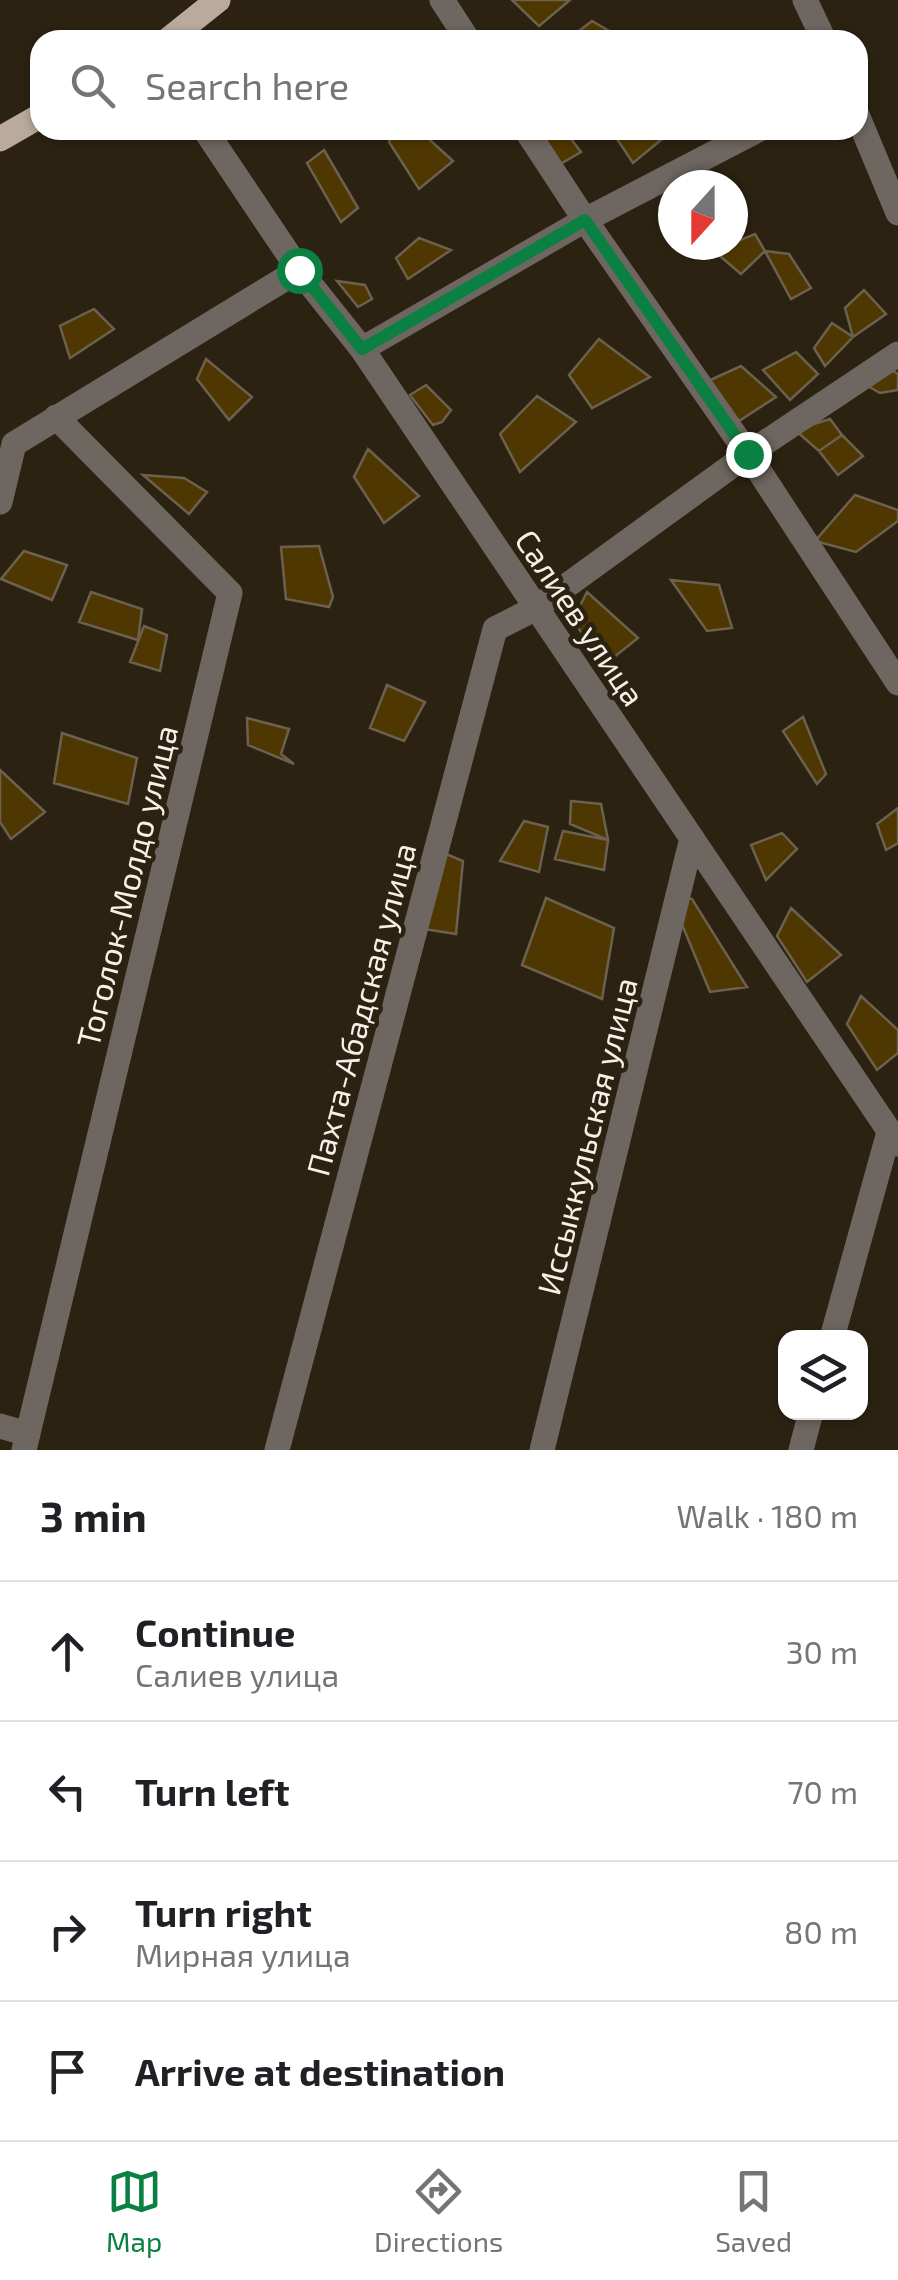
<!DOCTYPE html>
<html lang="en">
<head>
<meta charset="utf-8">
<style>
	:root { --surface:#fff; --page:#f6f6f6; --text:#202124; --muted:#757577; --line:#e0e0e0; --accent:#0b8043 }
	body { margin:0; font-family:"Exo 2",sans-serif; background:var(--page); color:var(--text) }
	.controls { position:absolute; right:30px; bottom:30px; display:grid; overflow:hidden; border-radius:20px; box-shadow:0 2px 8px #0004 }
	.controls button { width:90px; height:90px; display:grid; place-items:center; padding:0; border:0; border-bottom:2px solid var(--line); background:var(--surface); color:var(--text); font:50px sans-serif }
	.compass { position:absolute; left:658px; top:170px; width:90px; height:90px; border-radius:50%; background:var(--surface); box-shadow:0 2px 8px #0004; rotate:201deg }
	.stop { position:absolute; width:30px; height:30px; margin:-22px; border:8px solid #0b8043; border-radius:50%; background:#fff }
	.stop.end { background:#0b8043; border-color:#fff; box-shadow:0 2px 10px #0008 }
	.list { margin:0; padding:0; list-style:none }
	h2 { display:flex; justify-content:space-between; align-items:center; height:130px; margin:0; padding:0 40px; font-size:42px }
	h2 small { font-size:32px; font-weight:400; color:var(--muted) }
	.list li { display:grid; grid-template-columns:65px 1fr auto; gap:30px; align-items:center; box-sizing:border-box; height:140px; padding:0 40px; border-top:2px solid var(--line) }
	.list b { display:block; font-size:38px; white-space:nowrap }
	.list p { margin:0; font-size:32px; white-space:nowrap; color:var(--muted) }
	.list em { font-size:32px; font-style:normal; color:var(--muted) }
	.icon { flex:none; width:55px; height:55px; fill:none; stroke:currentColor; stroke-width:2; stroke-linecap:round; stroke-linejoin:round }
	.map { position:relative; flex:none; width:898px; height:1450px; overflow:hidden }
	.search { position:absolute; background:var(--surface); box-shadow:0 2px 8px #0004; left:30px; right:30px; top:30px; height:110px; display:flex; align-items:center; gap:25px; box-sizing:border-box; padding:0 35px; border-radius:30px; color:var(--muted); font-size:38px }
	.sheet { height:690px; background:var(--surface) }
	nav { display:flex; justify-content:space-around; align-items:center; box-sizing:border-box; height:140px; border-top:2px solid var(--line); background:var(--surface); font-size:28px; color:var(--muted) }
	nav a { display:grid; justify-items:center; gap:5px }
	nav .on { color:var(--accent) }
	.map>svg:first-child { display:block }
	.building { fill:#4f3701; stroke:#6c614f; stroke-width:2.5 }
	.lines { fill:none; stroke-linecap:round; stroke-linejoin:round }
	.street { stroke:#6e6660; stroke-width:25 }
	.primary { stroke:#baaa9d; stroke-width:25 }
	.route { stroke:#0b8043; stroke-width:12 }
	.labels { text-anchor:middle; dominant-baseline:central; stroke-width:9; stroke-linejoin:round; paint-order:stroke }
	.street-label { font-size:32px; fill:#f6f0e6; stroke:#2b2212 }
</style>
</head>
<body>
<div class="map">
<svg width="898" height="1450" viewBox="0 0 898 1450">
	<rect width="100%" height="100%" fill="#2b2212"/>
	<path class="building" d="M512,0H570L539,26Z
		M592,21L625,40H567Z
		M395,130H419L453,161L419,189L389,142Z
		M536,130H564L581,152L557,166Z
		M611,130H661L667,135L633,163Z
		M324,150L358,208L341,222L307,163Z
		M755,234L765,251L741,274L714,251L733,245V243Z
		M419,238L451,250L408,279L396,258Z
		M765,251L789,254L811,288L791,299Z
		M337,281L365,285L372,299L358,307Z
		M864,290L886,314L853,337L845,308Z
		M94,309L114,329L70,358L60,326Z
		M832,323L853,337L825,366L814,348Z
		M599,339L650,377L592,408L569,375Z
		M796,352L818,374L790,400L763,370Z
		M206,359L252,397L229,420L197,379Z
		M741,366L776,397L739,421L708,381Z
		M887,368L898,374V390L880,393L864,384Z
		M426,385L451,410L442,422L433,425L410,395Z
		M537,396L576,422L520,472L500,434Z
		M830,419L842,435L819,451L795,430Z
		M842,435L863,456L838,475L819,451Z
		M368,449L419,496L384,523L354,477Z
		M143,475L184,478L207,492L189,514Z
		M855,495L898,510V521L856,552L815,541Z
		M319,546L333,597L329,607L286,599L281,547Z
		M24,551L67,565L52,600L1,579Z
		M671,580L719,585L732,628L707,631Z
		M91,592L142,609L138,640L79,622Z
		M587,592L638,638L603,666L573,620Z
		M144,626L167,635L160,671L130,662Z
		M387,685L425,702L404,741L370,728Z
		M803,717L826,774L817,784L783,731Z
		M247,718L289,729L281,754L294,764L248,745Z
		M62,733L137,758L128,804L54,783Z
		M0,770L45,812L11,839L0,822Z
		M571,801L601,804L608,840L570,824Z
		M898,808V843L886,850L877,824Z
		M524,821L548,827L539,872L500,861Z
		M563,831L608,840L604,870L555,859Z
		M782,833L797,849L766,880L751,845Z
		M434,849L463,861L456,934L424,929Z
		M669,893L692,899L747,987L710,992Z
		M546,898L614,928L602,999L522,965Z
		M791,908L841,955L807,982L777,936Z
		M861,996L898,1030V1053L877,1070L847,1024Z"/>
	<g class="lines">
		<path class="street" d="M442,0L468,40
			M805,0L824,40
			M858,117L898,213
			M205,130L299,270L362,349L898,1144
			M526,130L585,220L748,454L898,683
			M362,349L585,220L758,130
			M0,502L14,444L299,270
			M832,1338L889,1132
			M0,1426L28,1434
			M24,1450L230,593L56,417
			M277,1450L495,629L536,608L748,454L898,354
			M542,1450L692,838
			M801,1450L811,1412"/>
		<path class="primary" d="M168,40L218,0
			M0,139L40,116"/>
	</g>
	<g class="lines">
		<path class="route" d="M299,270L362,349L585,220L748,454"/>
	</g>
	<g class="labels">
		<g class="street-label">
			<text transform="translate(581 617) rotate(56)">Салиев улица</text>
			<text transform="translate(126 886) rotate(-76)">Тоголок-Молдо улица</text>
			<text transform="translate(360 1009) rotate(-75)">Пахта-Абадская улица</text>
			<text transform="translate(586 1136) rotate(-76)">Иссыккульская улица</text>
		</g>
	</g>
</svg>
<div class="controls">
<button><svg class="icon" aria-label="layers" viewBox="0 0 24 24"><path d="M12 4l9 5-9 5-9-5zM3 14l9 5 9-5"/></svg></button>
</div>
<svg class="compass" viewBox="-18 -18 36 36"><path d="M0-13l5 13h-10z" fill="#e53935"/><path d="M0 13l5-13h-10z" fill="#757577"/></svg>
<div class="stop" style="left:299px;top:270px"></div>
<div class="stop end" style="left:748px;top:454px"></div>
<div class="search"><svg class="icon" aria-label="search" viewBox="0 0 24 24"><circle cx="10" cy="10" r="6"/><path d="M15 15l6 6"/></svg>Search here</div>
</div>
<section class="sheet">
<h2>3 min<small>Walk · 180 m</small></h2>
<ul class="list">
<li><svg class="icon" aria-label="ahead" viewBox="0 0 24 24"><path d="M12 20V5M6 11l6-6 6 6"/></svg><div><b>Continue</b><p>Салиев улица</p></div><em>30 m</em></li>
<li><svg class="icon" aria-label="left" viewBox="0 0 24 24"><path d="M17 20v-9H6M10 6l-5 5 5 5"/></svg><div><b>Turn left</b></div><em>70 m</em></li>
<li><svg class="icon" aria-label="right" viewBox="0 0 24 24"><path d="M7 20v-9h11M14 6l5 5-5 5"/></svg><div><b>Turn right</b><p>Мирная улица</p></div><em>80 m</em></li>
<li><svg class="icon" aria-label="arrive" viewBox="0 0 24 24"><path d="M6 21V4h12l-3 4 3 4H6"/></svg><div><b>Arrive at destination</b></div></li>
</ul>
</section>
<nav>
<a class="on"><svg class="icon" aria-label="map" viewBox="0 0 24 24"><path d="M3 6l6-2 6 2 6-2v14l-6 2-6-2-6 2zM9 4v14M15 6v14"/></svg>Map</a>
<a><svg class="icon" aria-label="directions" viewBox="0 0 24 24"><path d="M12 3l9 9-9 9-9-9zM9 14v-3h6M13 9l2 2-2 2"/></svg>Directions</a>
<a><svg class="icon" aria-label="saved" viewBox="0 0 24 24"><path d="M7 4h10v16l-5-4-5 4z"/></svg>Saved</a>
</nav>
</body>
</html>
